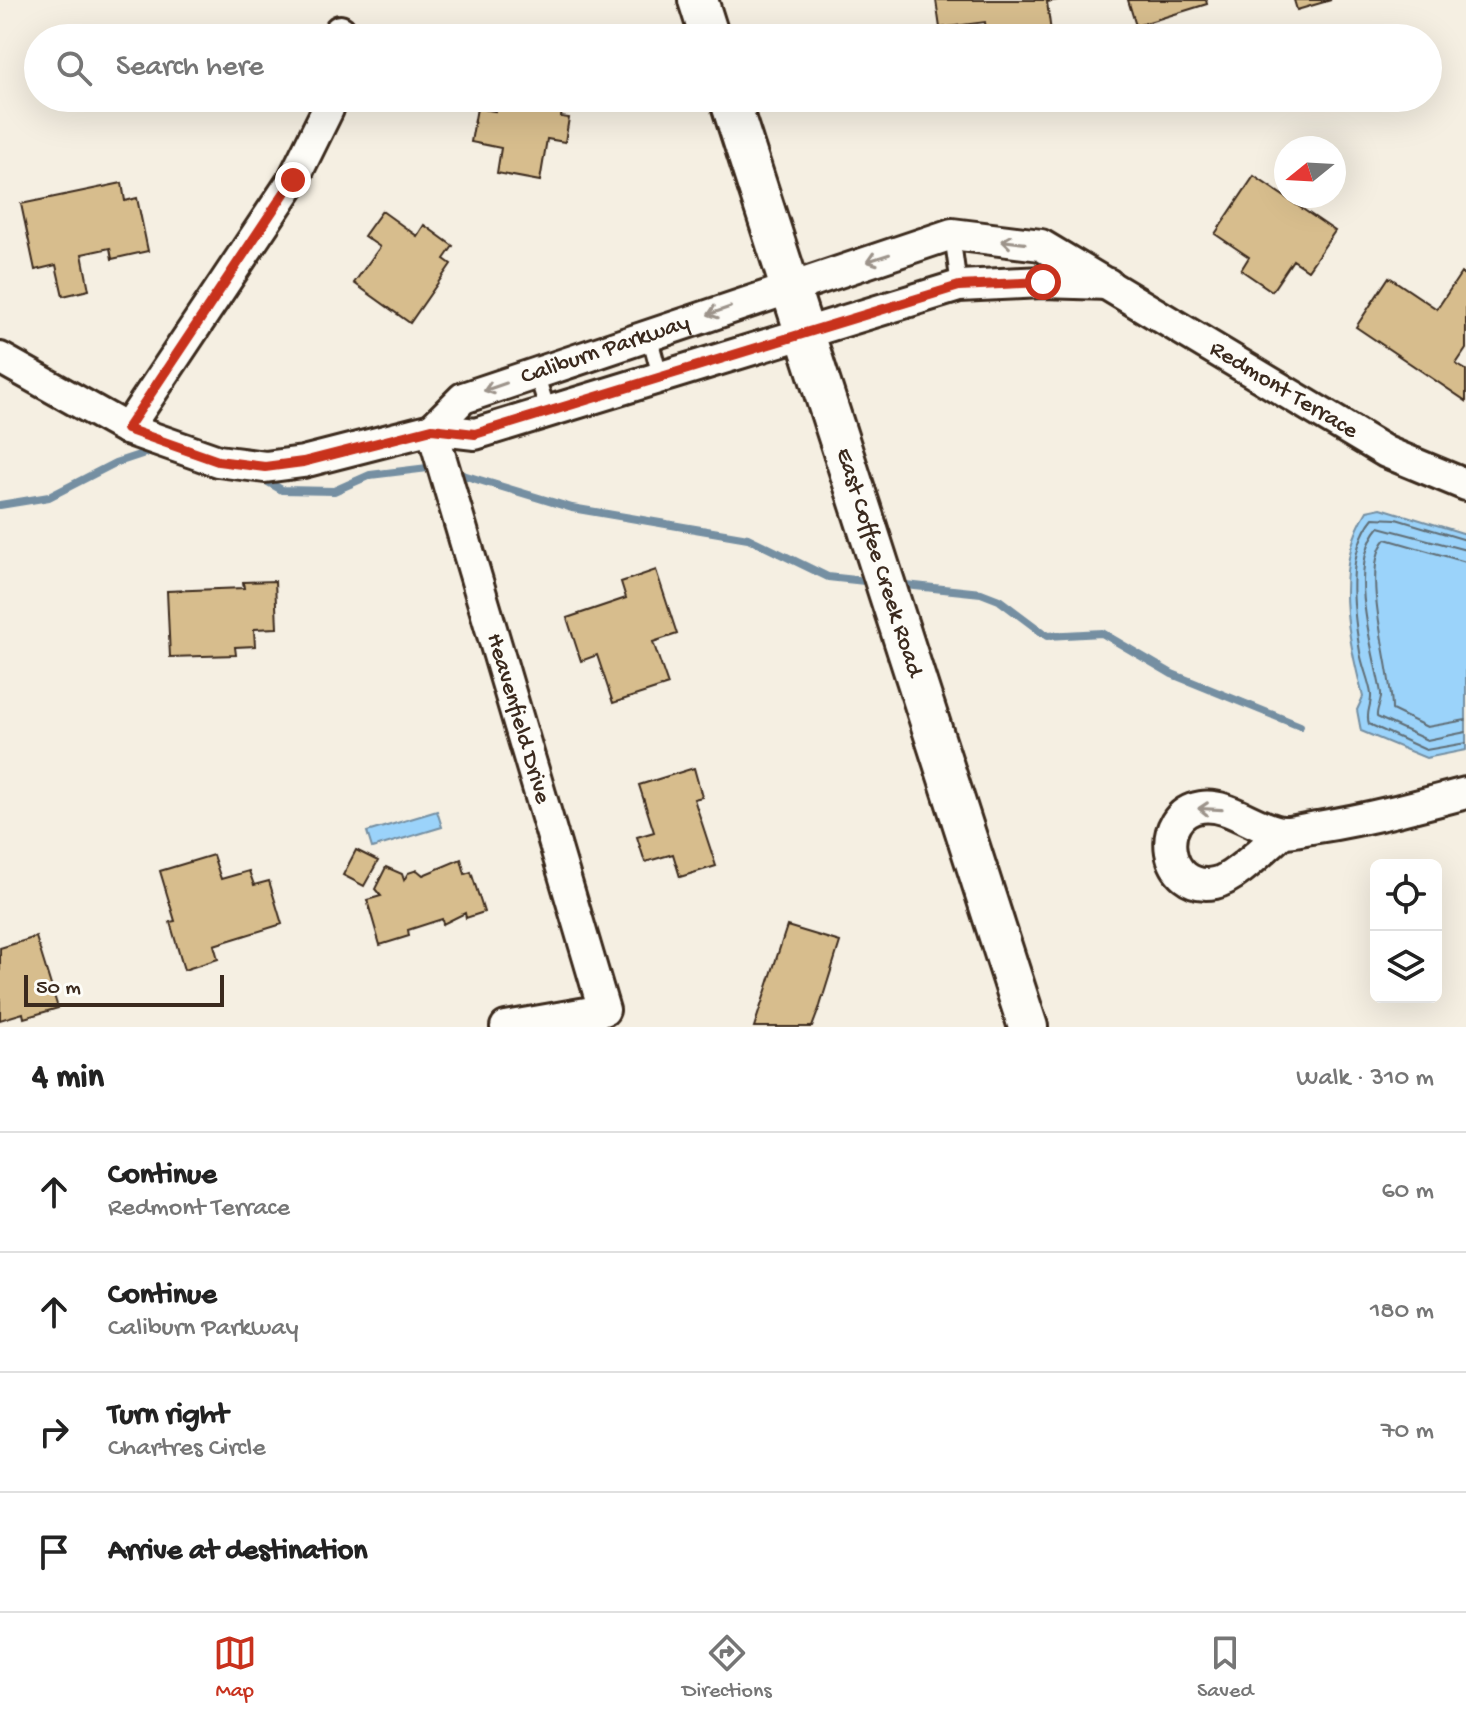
<!DOCTYPE html>
<html lang="en">
<head>
<meta charset="utf-8">
<style>
	:root { --surface:#fff; --page:#f2f2f2; --text:#222; --muted:#767676; --line:#e0e0e0; --accent:#c8321e }
	body { margin:0; font-family:"Gochi Hand",sans-serif; background:var(--page); color:var(--text) }
	.controls { position:absolute; right:24px; bottom:24px; display:grid; overflow:hidden; border-radius:12px; box-shadow:0 8px 32px #0002 }
	.controls button { width:72px; height:72px; display:grid; place-items:center; padding:0; border:0; border-bottom:2px solid var(--line); background:var(--surface); color:var(--text); font:40px sans-serif }
	.compass { position:absolute; left:1274px; top:136px; width:72px; height:72px; border-radius:50%; background:var(--surface); box-shadow:0 8px 32px #0002; rotate:252deg }
	.scale { position:absolute; left:24px; bottom:20px; width:200px; box-sizing:border-box; padding-left:8px; border:4px solid #3b2a1e; border-top:0; font-size:22px; line-height:28px; white-space:nowrap; color:#3b2a1e; -webkit-text-stroke:6px #fdfcf7; paint-order:stroke }
	.stop { position:absolute; width:24px; height:24px; margin:-18px; border:6px solid #c8321e; border-radius:50%; background:#fff }
	.stop.end { background:#c8321e; border-color:#fff; box-shadow:0 2px 8px #0008 }
	.list { margin:0; padding:0; list-style:none }
	h2 { display:flex; justify-content:space-between; align-items:center; height:104px; margin:0; padding:0 32px; font-size:34px }
	h2 small { font-size:26px; font-weight:400; color:var(--muted) }
	.list li { display:grid; grid-template-columns:52px 1fr auto; gap:24px; align-items:center; box-sizing:border-box; height:120px; padding:0 32px; border-top:2px solid var(--line) }
	.list b { display:block; font-size:30px; white-space:nowrap }
	.list p { margin:0; font-size:26px; white-space:nowrap; color:var(--muted) }
	.list em { font-size:26px; font-style:normal; color:var(--muted) }
	.icon { flex:none; width:44px; height:44px; fill:none; stroke:currentColor; stroke-width:2; stroke-linecap:round; stroke-linejoin:round }
	.map { position:relative; flex:none; width:1466px; height:1027px; overflow:hidden }
	.search { position:absolute; background:var(--surface); box-shadow:0 8px 32px #0002; left:24px; right:24px; top:24px; height:88px; display:flex; align-items:center; gap:20px; box-sizing:border-box; padding:0 28px; border-radius:44px; color:var(--muted); font-size:30px }
	.sheet { height:584px; background:var(--surface) }
	nav { display:flex; justify-content:space-around; align-items:center; box-sizing:border-box; height:112px; border-top:2px solid var(--line); background:var(--surface); font-size:22px; color:var(--muted) }
	nav a { display:grid; justify-items:center; gap:4px }
	nav .on { color:var(--accent) }
	.map>svg:first-child { display:block }
	.water { fill:#9bd3fa; stroke:#758fa2; stroke-width:2 }
	.lines { fill:none; stroke-linecap:round; stroke-linejoin:round }
	.shore { stroke:#616e76; stroke-width:2 }
	.stream { stroke:#758fa2; stroke-width:8 }
	.building { fill:#d7bd8d; stroke:#3b2a1e; stroke-width:2 }
	.service-casing { stroke:#3b2a1e; stroke-width:20 }
	.minor-casing { stroke:#3b2a1e; stroke-width:36 }
	.tertiary-casing { stroke:#3b2a1e; stroke-width:44 }
	.service { stroke:#fdfcf7; stroke-width:14 }
	.minor { stroke:#fdfcf7; stroke-width:30 }
	.tertiary { stroke:#fdfcf7; stroke-width:38 }
	.oneway { stroke:#9c938a }
	.route { stroke:#c8321e; stroke-width:10 }
	.labels { text-anchor:middle; dominant-baseline:central; stroke-width:6; stroke-linejoin:round; paint-order:stroke }
	.street-label { font-size:24px; fill:#3b2a1e; stroke:#fdfcf7 }
</style>
</head>
<body>
<div class="map">
<svg width="1466" height="1027" viewBox="0 0 1466 1027">
	<rect width="100%" height="100%" fill="#f5efe2"/>
	<filter id="ink" filterUnits="userSpaceOnUse"><feTurbulence type="fractalNoise" baseFrequency=".0125" numOctaves="2"/><feDisplacementMap in="SourceGraphic" scale="16" xChannelSelector="R" yChannelSelector="G"/><feConvolveMatrix kernelMatrix="1 2 1 2 8 2 1 2 1" color-interpolation-filters="sRGB"/></filter>
	<g filter="url(#ink)">
		<path class="water" d="M1381,508L1466,534V750L1426,758L1361,731L1357,710L1363,697C1348,637 1332,566 1367,511Z
			M437,811L442,827L372,848L367,832Z"/>
		<g class="lines">
			<path class="shore" d="M1466,540L1396,519L1373,518C1345,552 1353,610 1360,652C1362,666 1369,680 1371,694C1372,706 1365,712 1369,724L1426,750L1466,743
				M1466,550L1379,527C1346,565 1373,648 1381,693C1382,702 1376,708 1377,717L1427,740L1466,732
				M1466,562L1386,539C1358,569 1393,672 1392,710L1427,727L1466,720"/>
			<path class="stream" d="M453,472L572,508L748,538L828,577L874,582
				M261,478L282,490L334,491L370,475L436,467
				M0,505L49,497L115,463L157,449
				M896,584L981,593L999,600L1047,636L1102,633L1172,674L1300,726"/>
		</g>
		<path class="building" d="M936,0H1058L1047,2L1051,32L1007,38H987L985,22L940,28Z
			M1128,0H1206L1207,4L1136,26Z
			M1294,0H1331L1297,10Z
			M498,98H564L561,117L569,118L565,142L547,139L540,181L497,173L501,148L471,142L477,108L495,111Z
			M1254,176L1335,231L1308,270L1293,260L1272,291L1241,270L1249,257L1215,234Z
			M122,183L125,201L137,198L148,251L112,259L110,248L82,254L89,290L63,296L56,265L35,270L21,204Z
			M382,211L417,236L424,225L453,246L444,259L451,264L410,323L354,283L380,247L364,236Z
			M1461,273L1466,276V349L1456,364L1466,370V401L1356,327L1389,277L1437,309Z
			M656,570L677,634L653,642L668,685L613,703L597,655L581,661L567,618L626,598L621,582Z
			M275,581L277,628L254,629L255,646L235,647L236,655L170,657L167,591L244,588L243,582Z
			M694,768L702,797L694,799L716,866L680,877L673,854L645,862L637,837L654,832L639,785Z
			M356,850L378,861L364,886L343,875Z
			M213,855L221,879L249,871L254,885L269,881L282,924L214,945L218,959L184,970L170,922L175,921L160,871Z
			M461,859L465,874L471,872L484,912L466,918L465,913L443,924L442,919L408,930L409,936L380,945L367,900L381,896L375,889L386,867L402,874L404,880L408,873L417,870L423,875Z
			M787,926L840,942L820,1006L812,1027H754Z
			M36,937L58,1008L24,1018L23,1013L0,1020V948Z"/>
		<g class="lines">
			<defs>
				<path id="service" d="M952,234L959,286
					M649,335L660,376
					M536,373L548,411"/>
				<g id="minor">
					<path d="M339,38L340,31"/>
					<path d="M0,358L127,429L218,461L265,467L303,462L432,429L475,434L959,286L1043,282L1108,284"/>
					<path d="M127,429L293,180L328,109L330,98"/>
					<path id="s1" d="M432,429L463,398L952,234L1041,245L1386,452L1466,485"/>
					<path id="s2" d="M432,429L604,1010L506,1027"/>
					<path d="M1283,832C1267,845 1235,879 1215,883C1164,893 1153,814 1201,807C1229,803 1254,828 1282,832C1292,833 1307,828 1318,827C1368,819 1417,806 1466,793"/>
				</g>
				<g id="tertiary">
					<path d="M698,0L710,38"/>
					<path id="s3" d="M729,98L1028,1027"/>
				</g>
			</defs>
			<use href="#service" class="service-casing"/>
			<use href="#minor" class="minor-casing"/>
			<use href="#tertiary" class="tertiary-casing"/>
			<use href="#service" class="service"/>
			<use href="#minor" class="minor"/>
			<use href="#tertiary" class="tertiary"/>
		</g>
		<defs><path id="oneway-shaft" d="M-6 0H5M1.5-3L5.5 0L1.5 3" fill="none" stroke-width="1.6" stroke-linecap="round" stroke-linejoin="round" transform="scale(2)"/></defs>
		<g class="oneway">
			<use href="#oneway-shaft" transform="translate(1013 242) rotate(-173)"/>
			<use href="#oneway-shaft" transform="translate(878 258) rotate(162)"/>
			<use href="#oneway-shaft" transform="translate(719 311) rotate(161)"/>
			<use href="#oneway-shaft" transform="translate(495 387) rotate(161)"/>
			<use href="#oneway-shaft" transform="translate(1210 809) rotate(-177)"/>
		</g>
	</g>
	<g class="lines" filter="url(#ink)">
		<path class="route" d="M293,180L127,429L218,461L265,467L303,462L432,429L475,434L959,286L1043,282"/>
	</g>
	<g class="labels">
		<g class="street-label">
			<text stroke="none"><textPath href="#s1" startOffset="194">Caliburn Parkway</textPath></text>
			<text stroke="none"><textPath href="#s1" startOffset="932">Redmont Terrace</textPath></text>
			<text stroke="none"><textPath href="#s3" startOffset="488">East Coffee Creek Road</textPath></text>
			<text stroke="none"><textPath href="#s2" startOffset="302">Heavenfield Drive</textPath></text>
		</g>
	</g>
</svg>
<div class="controls">
<button><svg class="icon" aria-label="locate" viewBox="0 0 24 24"><circle cx="12" cy="12" r="6"/><path d="M12 2v4M12 18v4M2 12h4M18 12h4"/></svg></button>
<button><svg class="icon" aria-label="layers" viewBox="0 0 24 24"><path d="M12 4l9 5-9 5-9-5zM3 14l9 5 9-5"/></svg></button>
</div>
<svg class="compass" viewBox="-18 -18 36 36"><path d="M0-13l5 13h-10z" fill="#e53935"/><path d="M0 13l5-13h-10z" fill="#767676"/></svg>
<div class="scale">50 m</div>
<div class="stop" style="left:1043px;top:282px"></div>
<div class="stop end" style="left:293px;top:180px"></div>
<div class="search"><svg class="icon" aria-label="search" viewBox="0 0 24 24"><circle cx="10" cy="10" r="6"/><path d="M15 15l6 6"/></svg>Search here</div>
</div>
<section class="sheet">
<h2>4 min<small>Walk · 310 m</small></h2>
<ul class="list">
<li><svg class="icon" aria-label="ahead" viewBox="0 0 24 24"><path d="M12 20V5M6 11l6-6 6 6"/></svg><div><b>Continue</b><p>Redmont Terrace</p></div><em>60 m</em></li>
<li><svg class="icon" aria-label="ahead" viewBox="0 0 24 24"><path d="M12 20V5M6 11l6-6 6 6"/></svg><div><b>Continue</b><p>Caliburn Parkway</p></div><em>180 m</em></li>
<li><svg class="icon" aria-label="right" viewBox="0 0 24 24"><path d="M7 20v-9h11M14 6l5 5-5 5"/></svg><div><b>Turn right</b><p>Chartres Circle</p></div><em>70 m</em></li>
<li><svg class="icon" aria-label="arrive" viewBox="0 0 24 24"><path d="M6 21V4h12l-3 4 3 4H6"/></svg><div><b>Arrive at destination</b></div></li>
</ul>
</section>
<nav>
<a class="on"><svg class="icon" aria-label="map" viewBox="0 0 24 24"><path d="M3 6l6-2 6 2 6-2v14l-6 2-6-2-6 2zM9 4v14M15 6v14"/></svg>Map</a>
<a><svg class="icon" aria-label="directions" viewBox="0 0 24 24"><path d="M12 3l9 9-9 9-9-9zM9 14v-3h6M13 9l2 2-2 2"/></svg>Directions</a>
<a><svg class="icon" aria-label="saved" viewBox="0 0 24 24"><path d="M7 4h10v16l-5-4-5 4z"/></svg>Saved</a>
</nav>
</body>
</html>
